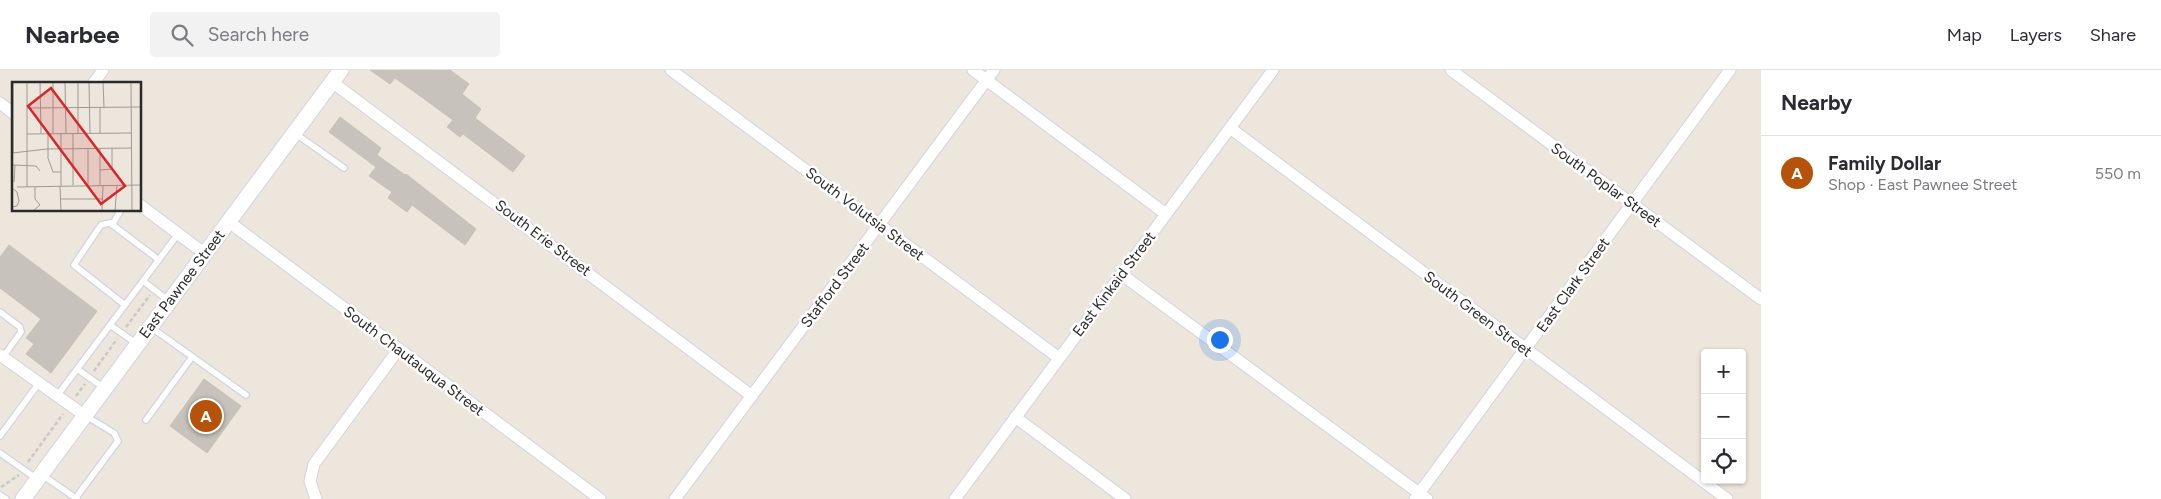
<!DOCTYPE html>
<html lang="en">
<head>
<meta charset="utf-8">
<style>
	:root { --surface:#fff; --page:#f2f2f3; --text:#2b2b33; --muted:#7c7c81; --line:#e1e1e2; --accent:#b45309 }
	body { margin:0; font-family:Figtree,sans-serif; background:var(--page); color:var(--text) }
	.controls { position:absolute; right:15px; bottom:15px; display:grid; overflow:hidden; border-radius:5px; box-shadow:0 1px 4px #0004 }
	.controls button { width:45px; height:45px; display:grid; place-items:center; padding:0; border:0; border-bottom:1px solid var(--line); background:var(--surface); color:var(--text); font:25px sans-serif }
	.you { position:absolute; left:1219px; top:269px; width:18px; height:18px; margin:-12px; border:4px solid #fff; border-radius:50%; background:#1a73e8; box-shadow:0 0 0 8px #1a73e833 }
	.badge { display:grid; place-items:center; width:32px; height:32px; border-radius:50%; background:var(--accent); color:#fff; font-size:16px; font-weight:700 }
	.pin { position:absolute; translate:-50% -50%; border:2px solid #fff; box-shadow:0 1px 5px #0006 }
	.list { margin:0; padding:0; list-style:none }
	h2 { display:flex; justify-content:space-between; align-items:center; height:65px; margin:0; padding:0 20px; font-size:21px }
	h2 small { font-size:16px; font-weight:400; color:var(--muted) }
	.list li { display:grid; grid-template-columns:32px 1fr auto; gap:15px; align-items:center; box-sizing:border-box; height:75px; padding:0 20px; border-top:1px solid var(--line) }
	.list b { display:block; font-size:19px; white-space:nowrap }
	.list p { margin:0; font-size:16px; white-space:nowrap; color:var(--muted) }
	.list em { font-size:16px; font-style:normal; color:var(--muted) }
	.icon { flex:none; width:28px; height:28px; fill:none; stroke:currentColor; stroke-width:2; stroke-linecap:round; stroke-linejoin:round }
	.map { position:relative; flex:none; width:1761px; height:429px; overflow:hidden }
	header { display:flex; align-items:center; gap:30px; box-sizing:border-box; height:70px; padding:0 25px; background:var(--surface); border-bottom:1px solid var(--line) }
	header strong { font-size:24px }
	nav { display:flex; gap:28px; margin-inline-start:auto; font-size:18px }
	.search { width:350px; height:45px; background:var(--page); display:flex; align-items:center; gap:12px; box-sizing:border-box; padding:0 18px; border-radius:5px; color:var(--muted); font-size:19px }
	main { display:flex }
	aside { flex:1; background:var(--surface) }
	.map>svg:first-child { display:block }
	.building { fill:#c7c3bc; stroke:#c7c2b6 }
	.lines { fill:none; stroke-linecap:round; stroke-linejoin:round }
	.lane-casing { stroke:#d2d3e2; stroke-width:8 }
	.street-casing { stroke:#d2d3e2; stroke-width:13 }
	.secondary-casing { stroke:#d2d3e2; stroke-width:17 }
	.path { stroke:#c8c8c8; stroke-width:2.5; stroke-dasharray:4 2.5; stroke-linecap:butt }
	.lane { stroke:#fff; stroke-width:5.5 }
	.street { stroke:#fff; stroke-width:11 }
	.secondary { stroke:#fff; stroke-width:15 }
	.labels { text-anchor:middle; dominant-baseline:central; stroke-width:5; stroke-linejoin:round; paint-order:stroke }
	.street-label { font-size:15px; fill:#2a2a2a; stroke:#fff }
	.inset-road { fill:none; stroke:#9e9b95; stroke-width:1 }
	.view { fill:#d62828; fill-opacity:0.15; stroke:#d62828; stroke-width:2.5 }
	.inset-edge { fill:none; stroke:#2a2a2a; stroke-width:2.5 }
</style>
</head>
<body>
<header>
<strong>Nearbee</strong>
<div class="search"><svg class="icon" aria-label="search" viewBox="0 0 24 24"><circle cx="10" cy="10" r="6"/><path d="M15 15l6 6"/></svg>Search here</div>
<nav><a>Map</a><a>Layers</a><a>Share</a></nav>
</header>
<main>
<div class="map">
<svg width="1761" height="429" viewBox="0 0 1761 429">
	<rect width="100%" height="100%" fill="#ece6dc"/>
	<path class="building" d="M370,0H450L469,14L462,24L481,39L475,48L525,86L513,102L463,64L460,67L447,57L453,50L416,23L395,8L390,14Z
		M340,47L381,78L377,85L405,105L406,104L476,159L465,175L412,135L407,142L388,128L392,122L369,106L376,97L329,62Z
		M9,175L97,241L51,303L26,284L34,274L26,268L41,249L0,218V187Z
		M204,309L241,336L207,383L170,356Z"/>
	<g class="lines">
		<defs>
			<path id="lane" d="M296,64L344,98
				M112,155L121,140
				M143,211L169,231
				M125,235L74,195L101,155L110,153L159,190
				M0,242L20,257L21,262L3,287
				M110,255L137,274
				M152,258L246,325
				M77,299L104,318
				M57,326L178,164
				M146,350L192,287
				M0,366L39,313
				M0,383L37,409
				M41,404L77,429
				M0,425L6,429
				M75,429L118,371L114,363L86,346"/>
			<path id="street" d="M671,0L1059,288
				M973,0L1166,144
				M1451,0L1761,229
				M332,12L752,326
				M93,14L103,0
				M0,33L14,44
				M1230,58L1727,429
				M140,135L205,184
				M229,152L600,429
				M1121,204L1427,429
				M0,285L84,345
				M1015,347L1125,429
				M316,429L310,411L314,394L398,280
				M675,429L994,0
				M955,429L1273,0
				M1415,429L1730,0"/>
			<path id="secondary" d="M23,429L341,0"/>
		</defs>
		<use href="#lane" class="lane-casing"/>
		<use href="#street" class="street-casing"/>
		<use href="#secondary" class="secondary-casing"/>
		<path class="path" d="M126,257L150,225
			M94,301L117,269
			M76,326L85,314
			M28,392L63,344
			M1,417L19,405"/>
		<use href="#lane" class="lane"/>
		<use href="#street" class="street"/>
		<use href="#secondary" class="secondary"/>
	</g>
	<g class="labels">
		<g class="street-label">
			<text transform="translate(1606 115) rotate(36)">South Poplar Street</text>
			<text transform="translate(865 144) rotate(37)">South Volutsia Street</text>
			<text transform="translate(543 168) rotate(37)">South Erie Street</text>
			<text transform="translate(182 214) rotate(-53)">East Pawnee Street</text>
			<text transform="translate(1114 214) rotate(-53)">East Kinkaid Street</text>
			<text transform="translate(835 215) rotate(-53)">Stafford Street</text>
			<text transform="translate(1573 215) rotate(-54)">East Clark Street</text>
			<text transform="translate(1478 244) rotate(37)">South Green Street</text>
			<text transform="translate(414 291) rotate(37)">South Chautauqua Street</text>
		</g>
	</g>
	<g transform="translate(12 12)">
		<rect width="129" height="129" fill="#ece6dc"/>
		<path class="inset-road" d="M1,0V71M15,0V105M28,0L29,51M41,0V51M53,0L54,51M66,0V51M77,0L78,51M91,0L92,25M119,0L120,129M88,25V51M15,26L129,25M49,51V104M61,51V103M15,52L119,51M36,52V76L41,90H49M76,67V103M88,67V103M0,71L35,67L120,66M0,83L24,84L28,89M88,88L100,87V67M2,100L3,83M5,105L129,103M48,105L49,129M0,106L5,110L7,119L5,124L0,125M48,117H91M21,129L28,123L23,117V105M90,129L91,103M103,129L105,103"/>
		<path class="view" d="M39,6L113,104L89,122L16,24Z"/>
		<rect width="129" height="129" class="inset-edge"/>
	</g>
</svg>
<div class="controls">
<button>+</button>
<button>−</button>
<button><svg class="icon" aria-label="locate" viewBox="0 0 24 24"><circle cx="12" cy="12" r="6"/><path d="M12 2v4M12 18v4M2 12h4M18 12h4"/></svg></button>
</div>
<div class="you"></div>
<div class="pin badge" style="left:206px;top:346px">A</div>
</div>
<aside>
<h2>Nearby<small></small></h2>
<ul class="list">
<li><span class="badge">A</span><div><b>Family Dollar</b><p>Shop · East Pawnee Street</p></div><em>550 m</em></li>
</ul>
</aside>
</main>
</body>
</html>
